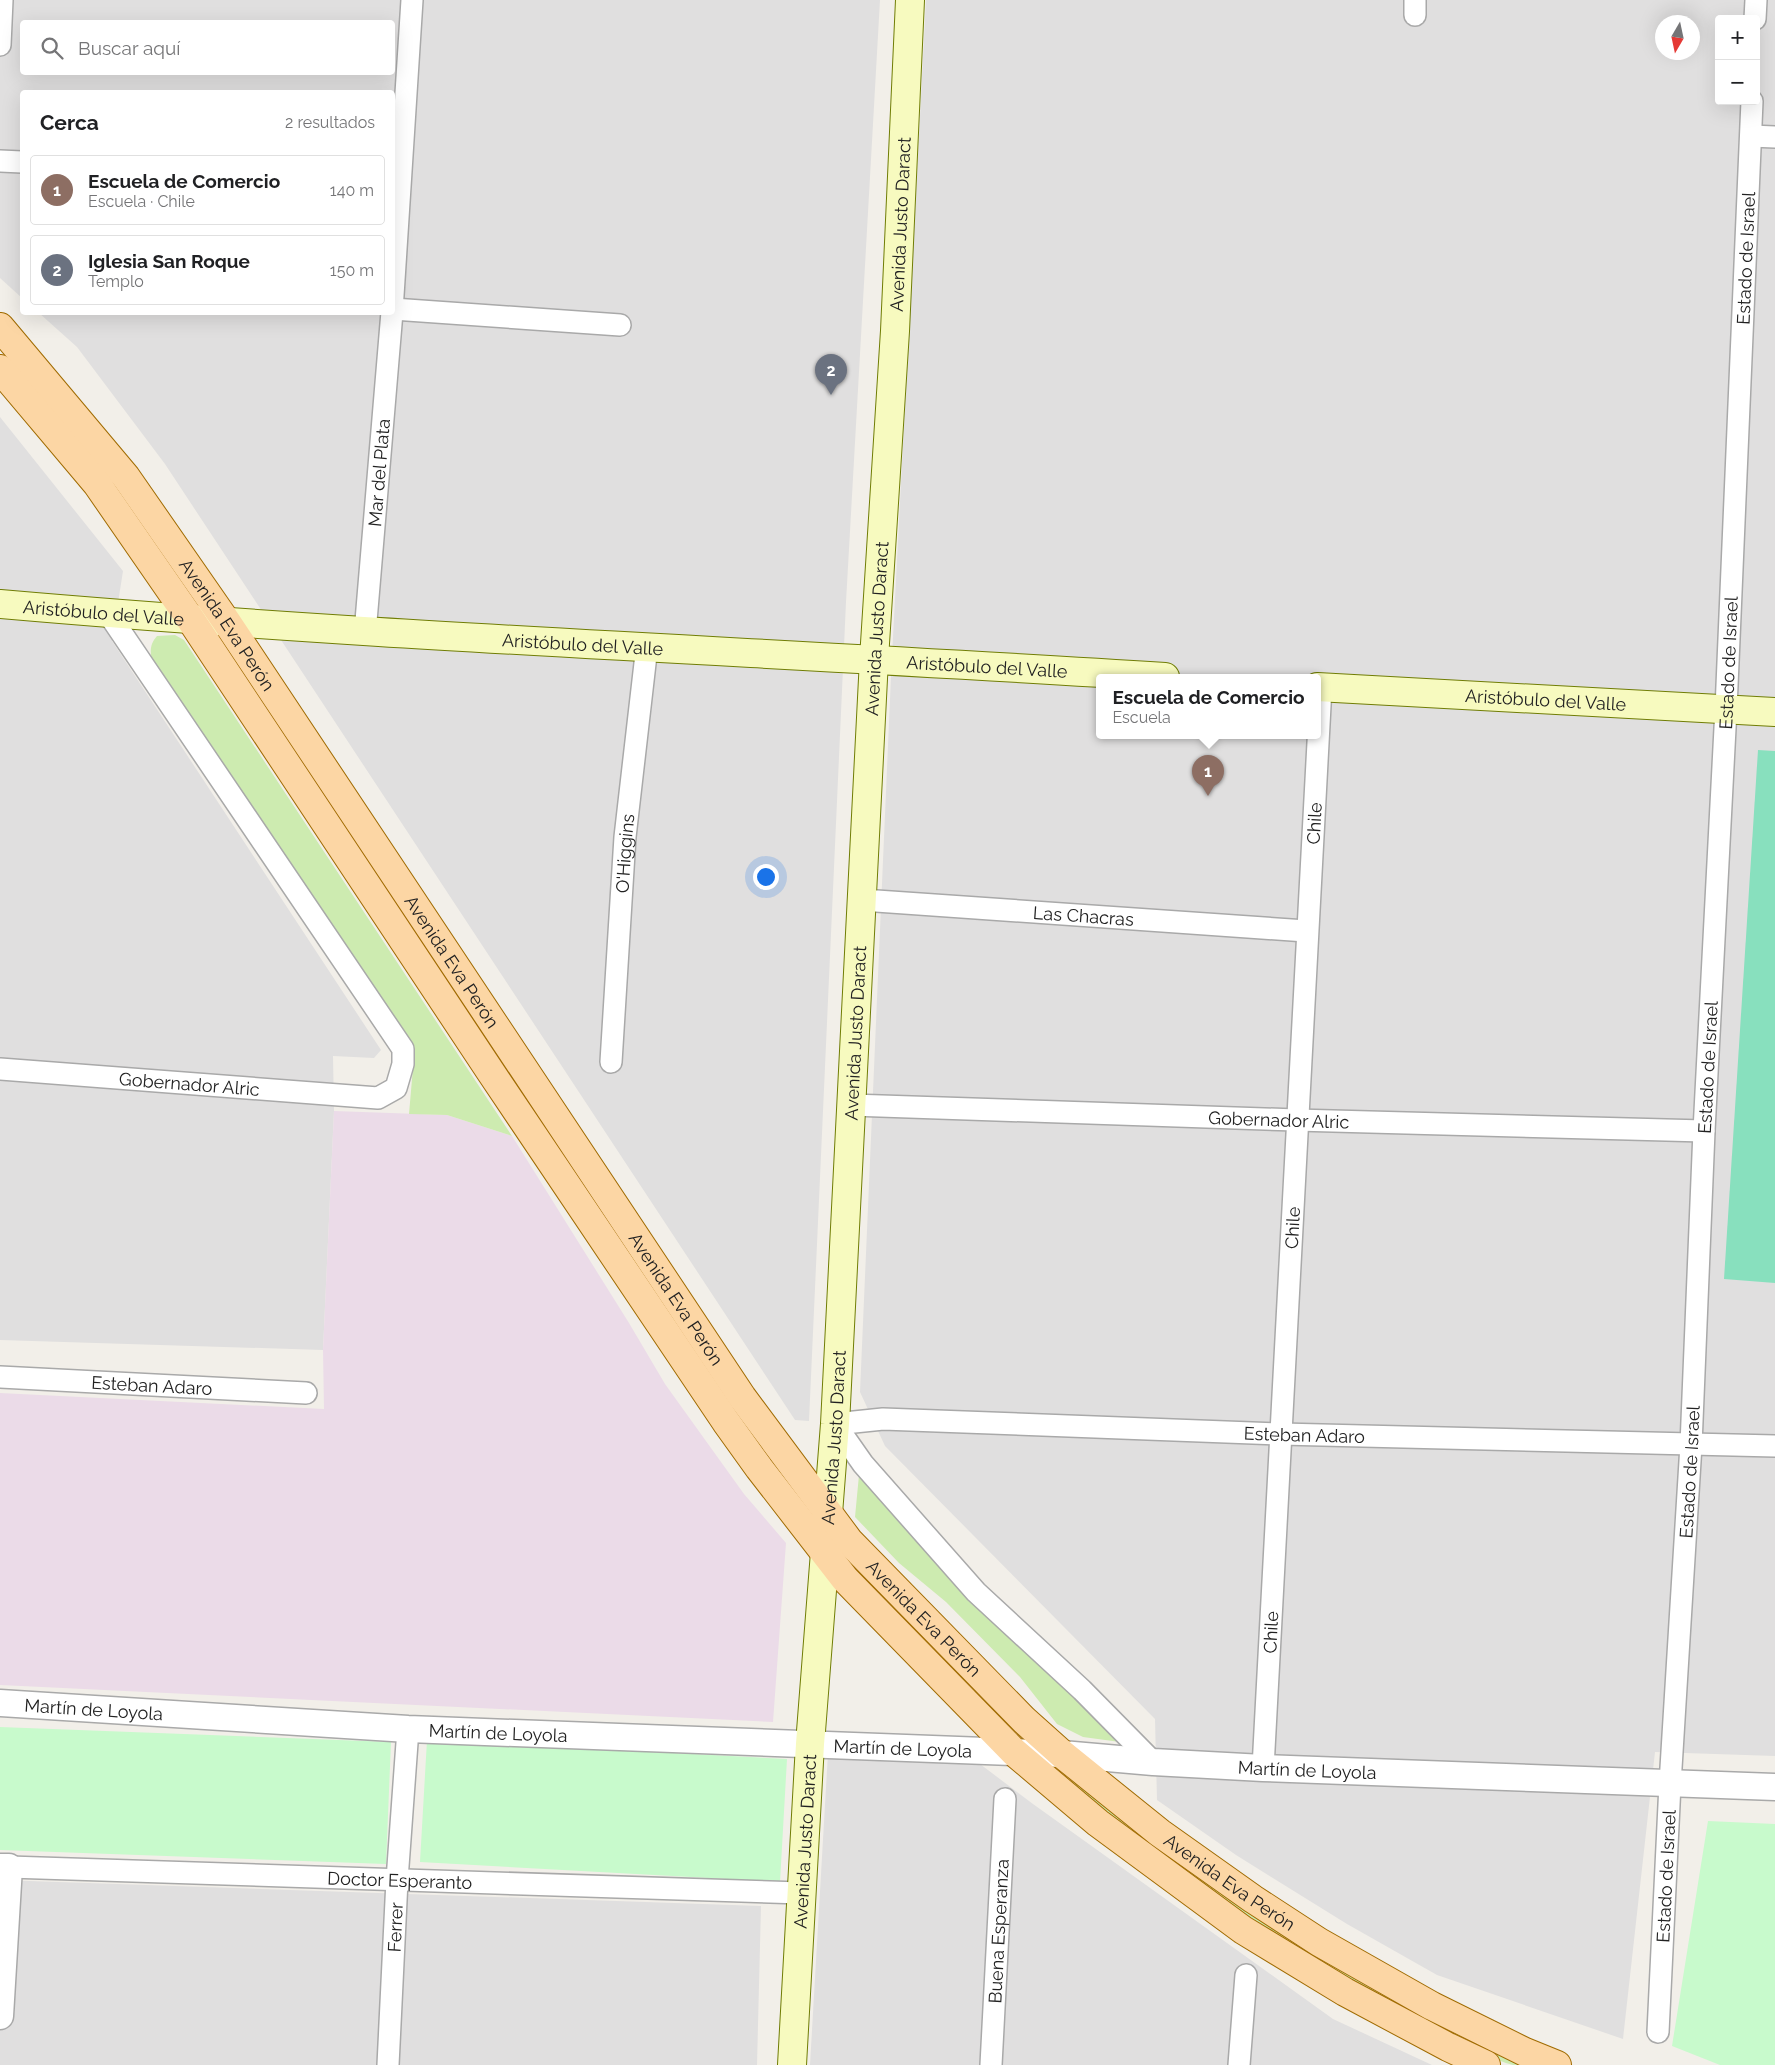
<!DOCTYPE html>
<html lang="es">
<head>
<meta charset="utf-8">
<style>
	:root { --surface:#fff; --page:#f6f6f6; --text:#202124; --muted:#757577; --line:#e0e0e0; --accent:#111827 }
	body { margin:0; font-family:Raleway,sans-serif; background:var(--page); color:var(--text) }
	.controls { position:absolute; right:15px; top:15px; display:grid; overflow:hidden; border-radius:5px; box-shadow:0 5px 20px #0002 }
	.controls button { width:45px; height:45px; display:grid; place-items:center; padding:0; border:0; border-bottom:1px solid var(--line); background:var(--surface); color:var(--text); font:25px sans-serif }
	.compass { position:absolute; left:1655px; top:15px; width:45px; height:45px; border-radius:50%; background:var(--surface); box-shadow:0 5px 20px #0002; rotate:189deg }
	.you { position:absolute; left:765px; top:876px; width:18px; height:18px; margin:-12px; border:4px solid #fff; border-radius:50%; background:#1a73e8; box-shadow:0 0 0 8px #1a73e833 }
	.badge { display:grid; place-items:center; width:32px; height:32px; border-radius:50%; background:var(--accent); color:#fff; font-size:16px; font-weight:700 }
	.pin { position:absolute; translate:-50% -41px; filter:drop-shadow(0 1px 2px #0008) }
	.pin::after { content:''; position:absolute; top:26px; width:18px; height:15px; background:inherit; clip-path:polygon(0 0,100% 0,50% 100%) }
	.popup { position:absolute; left:1096px; top:674px; width:225px; height:65px; box-sizing:border-box; display:grid; place-content:center; border-radius:5px; background:var(--surface); filter:drop-shadow(0 1px 4px #0005); font-size:16px; white-space:nowrap; color:var(--muted) }
	.popup b { font-size:19px; color:var(--text) }
	.popup::after { content:''; position:absolute; left:50%; top:100%; margin-left:-10px; border:10px solid transparent; border-top-color:var(--surface) }
	.list { margin:0; padding:0; list-style:none }
	h2 { display:flex; justify-content:space-between; align-items:center; height:65px; margin:0; padding:0 20px; font-size:21px }
	h2 small { font-size:16px; font-weight:400; color:var(--muted) }
	.list li { display:grid; grid-template-columns:32px 1fr auto; gap:15px; align-items:center; box-sizing:border-box; height:70px; margin:0 10px 10px; padding:0 10px; border:1px solid var(--line); border-radius:5px }
	.list b { display:block; font-size:19px; white-space:nowrap }
	.list p { margin:0; font-size:16px; white-space:nowrap; color:var(--muted) }
	.list em { font-size:16px; font-style:normal; color:var(--muted) }
	.icon { flex:none; width:28px; height:28px; fill:none; stroke:currentColor; stroke-width:2; stroke-linecap:round; stroke-linejoin:round }
	.map { position:relative; flex:none; width:1775px; height:2065px; overflow:hidden }
	.search { position:absolute; background:var(--surface); box-shadow:0 5px 20px #0002; left:20px; top:20px; width:375px; height:55px; display:flex; align-items:center; gap:12px; box-sizing:border-box; padding:0 18px; border-radius:5px; color:var(--muted); font-size:19px }
	.panel { position:absolute; background:var(--surface); box-shadow:0 5px 20px #0002; left:20px; top:90px; width:375px; height:225px; border-radius:5px }
	.map>svg:first-child { display:block }
	.residential { fill:#e0dfdf; fill-rule:evenodd }
	.industrial { fill:#ebdbe8 }
	.grass { fill:#cdebb0 }
	.park { fill:#c8facc }
	.pitch { fill:#88e0be }
	.lines { fill:none; stroke-linecap:round; stroke-linejoin:round }
	.minor-casing { stroke:#a9a9a9; stroke-width:24 }
	.tertiary-casing { stroke:#a9a9a9; stroke-width:29 }
	.secondary-casing { stroke:#707d05; stroke-width:30 }
	.primary-casing { stroke:#a06b00; stroke-width:30 }
	.minor { stroke:#fff; stroke-width:21 }
	.tertiary { stroke:#fff; stroke-width:26 }
	.secondary { stroke:#f7fabf; stroke-width:28 }
	.primary { stroke:#fcd6a4; stroke-width:28 }
	.labels { text-anchor:middle; dominant-baseline:central; stroke-width:4; stroke-linejoin:round; paint-order:stroke }
	.street-label { font-size:18px; fill:#222; stroke:#fff }
</style>
</head>
<body>
<div class="map">
<svg width="1775" height="2065" viewBox="0 0 1775 2065">
	<rect width="100%" height="100%" fill="#f2efe9"/>
	<path class="residential" d="M0,0H880L846,602L809,1421L795,1420L165,464L77,347L39,313L392,312V92H22V298L0,278ZM22,22H392V72H22Z
		M926,0H1775V1756L1655,1752L1623,2039L1437,1975L1347,1924L1236,1855L1157,1800L1155,1719L885,1446L860,1392L891,676ZM1719,19H1756V101H1719ZM1662,22H1692V52H1662ZM1099,677H1317V735H1099Z
		M0,417L123,571L112,641L381,1050L374,1058L333,1056L334,1111L323,1350L0,1340Z
		M828,1753L976,1761L1033,1804L1333,2019L1432,2065H810Z
		M0,1880L761,1906L757,2065H0Z"/>
	<path class="industrial" d="M334,1111L447,1115L512,1136L629,1323L665,1384L744,1494L786,1543L773,1722L0,1685V1393L324,1409L323,1350Z"/>
	<path class="grass" d="M175,635L184,640L512,1136L447,1115L409,1114L414,1056L153,665C150,653 149,645 157,636Z
		M859,1475L1120,1742L1083,1737L1057,1724L1020,1677L946,1602L899,1563L855,1517Z
		M858,1564L1022,1731L1010,1730L855,1572Z
		M1067,1780L1081,1783L1532,2065C1526,2065 1519,2065 1513,2065C1491,2060 1450,2035 1428,2023C1299,1956 1178,1874 1067,1780Z"/>
	<path class="park" d="M0,1727L391,1742L386,1864L0,1850Z
		M427,1740L787,1759L780,1882L420,1862Z
		M1708,1821L1775,1824V2065H1720L1672,2046Z"/>
	<path class="pitch" d="M1758,750L1775,751V1283L1724,1279Z"/>
	<g class="lines">
		<defs>
			<g id="minor">
				<path d="M1415,15V0"/>
				<path d="M1755,19L1756,0"/>
				<path d="M0,45L2,0"/>
				<path d="M1751,136L1775,137"/>
				<path d="M0,161L22,162"/>
				<path d="M393,309L620,325"/>
				<path d="M392,311L412,0"/>
				<path id="s1" d="M365,633L392,312"/>
				<path id="s2" d="M862,900L1306,931"/>
				<path id="s3" d="M611,1062L625,837L647,646"/>
				<path id="s4" d="M0,1069L378,1098L396,1088L403,1064V1049L108,613"/>
				<path id="s5" d="M851,1105L1296,1120L1704,1131"/>
				<path id="s6" d="M0,1377L306,1393"/>
				<path id="s7" d="M1153,1762L1082,1690L976,1592L863,1464L835,1424L883,1419L1281,1434L1775,1446"/>
				<path id="s8" d="M1263,1768L1321,687"/>
				<path id="s9" d="M9,1867L801,1893"/>
				<path id="s10" d="M1658,2032L1670,1784L1691,1445L1704,1131L1726,709L1752,101"/>
				<path id="s11" d="M388,2065L397,1880L408,1729"/>
				<path id="s12" d="M991,2065L1005,1799"/>
				<path d="M1239,2065L1246,1975"/>
			</g>
			<g id="tertiary">
				<path id="s13" d="M0,1703L408,1729L1062,1754L1153,1762L1263,1768L1775,1787"/>
				<path d="M0,1867H9L0,2016"/>
			</g>
			<g id="secondary">
				<path id="s14" d="M0,604C388,638 777,652 1165,677"/>
				<path id="s15" d="M1317,687L1775,712"/>
				<path id="s16" d="M792,2065L810,1744L835,1424L874,659L895,331L910,0"/>
			</g>
			<g id="primary">
				<path id="s17" d="M0,327L126,477L226,621L742,1397L849,1541L1024,1720L1062,1754L1160,1833L1253,1899L1319,1942L1432,2006L1525,2052L1557,2065"/>
				<path d="M0,369L97,484L191,620L490,1071L726,1422L759,1468L845,1579L1014,1752L1098,1823L1243,1930L1345,1992L1448,2047L1486,2065"/>
			</g>
		</defs>
		<use href="#minor" class="minor-casing"/>
		<use href="#tertiary" class="tertiary-casing"/>
		<use href="#secondary" class="secondary-casing"/>
		<use href="#primary" class="primary-casing"/>
		<use href="#minor" class="minor"/>
		<use href="#tertiary" class="tertiary"/>
		<use href="#secondary" class="secondary"/>
		<use href="#primary" class="primary"/>
	</g>
	<g class="labels">
		<g class="street-label">
			<text stroke="none"><textPath href="#s16" startOffset="1844">Avenida Justo Daract</textPath></text>
			<text stroke="none"><textPath href="#s10" startOffset="1776">Estado de Israel</textPath></text>
			<text stroke="none"><textPath href="#s1" startOffset="161">Mar del Plata</textPath></text>
			<text stroke="none"><textPath href="#s14" startOffset="104">Aristóbulo del Valle</textPath></text>
			<text stroke="none"><textPath href="#s17" startOffset="375">Avenida Eva Perón</textPath></text>
			<text stroke="none"><textPath href="#s16" startOffset="1439">Avenida Justo Daract</textPath></text>
			<text stroke="none"><textPath href="#s14" startOffset="584">Aristóbulo del Valle</textPath></text>
			<text stroke="none"><textPath href="#s10" startOffset="1371">Estado de Israel</textPath></text>
			<text stroke="none"><textPath href="#s14" startOffset="989">Aristóbulo del Valle</textPath></text>
			<text stroke="none"><textPath href="#s15" startOffset="229">Aristóbulo del Valle</textPath></text>
			<text stroke="none"><textPath href="#s8" startOffset="946">Chile</textPath></text>
			<text stroke="none"><textPath href="#s3" startOffset="209">O'Higgins</textPath></text>
			<text stroke="none"><textPath href="#s2" startOffset="222">Las Chacras</textPath></text>
			<text stroke="none"><textPath href="#s17" startOffset="780">Avenida Eva Perón</textPath></text>
			<text stroke="none"><textPath href="#s16" startOffset="1034">Avenida Justo Daract</textPath></text>
			<text stroke="none"><textPath href="#s10" startOffset="966">Estado de Israel</textPath></text>
			<text stroke="none"><textPath href="#s4" startOffset="190">Gobernador Alric</textPath></text>
			<text stroke="none"><textPath href="#s5" startOffset="428">Gobernador Alric</textPath></text>
			<text stroke="none"><textPath href="#s8" startOffset="541">Chile</textPath></text>
			<text stroke="none"><textPath href="#s17" startOffset="1185">Avenida Eva Perón</textPath></text>
			<text stroke="none"><textPath href="#s6" startOffset="152">Esteban Adaro</textPath></text>
			<text stroke="none"><textPath href="#s7" startOffset="935">Esteban Adaro</textPath></text>
			<text stroke="none"><textPath href="#s16" startOffset="629">Avenida Justo Daract</textPath></text>
			<text stroke="none"><textPath href="#s10" startOffset="561">Estado de Israel</textPath></text>
			<text stroke="none"><textPath href="#s17" startOffset="1590">Avenida Eva Perón</textPath></text>
			<text stroke="none"><textPath href="#s8" startOffset="136">Chile</textPath></text>
			<text stroke="none"><textPath href="#s13" startOffset="94">Martín de Loyola</textPath></text>
			<text stroke="none"><textPath href="#s13" startOffset="499">Martín de Loyola</textPath></text>
			<text stroke="none"><textPath href="#s13" startOffset="904">Martín de Loyola</textPath></text>
			<text stroke="none"><textPath href="#s13" startOffset="1309">Martín de Loyola</textPath></text>
			<text stroke="none"><textPath href="#s16" startOffset="224">Avenida Justo Daract</textPath></text>
			<text stroke="none"><textPath href="#s10" startOffset="156">Estado de Israel</textPath></text>
			<text stroke="none"><textPath href="#s9" startOffset="391">Doctor Esperanto</textPath></text>
			<text stroke="none"><textPath href="#s17" startOffset="1995">Avenida Eva Perón</textPath></text>
			<text stroke="none"><textPath href="#s11" startOffset="138">Ferrer</textPath></text>
			<text stroke="none"><textPath href="#s12" startOffset="134">Buena Esperanza</textPath></text>
		</g>
	</g>
</svg>
<div class="controls">
<button>+</button>
<button>−</button>
</div>
<svg class="compass" viewBox="-18 -18 36 36"><path d="M0-13l5 13h-10z" fill="#e53935"/><path d="M0 13l5-13h-10z" fill="#757577"/></svg>
<div class="you"></div>
<div class="pin badge" style="left:1208px;top:796px;background:#8d6e63">1</div>
<div class="popup"><b>Escuela de Comercio</b>Escuela</div>
<div class="pin badge" style="left:831px;top:395px;background:#6b7280">2</div>
<div class="search"><svg class="icon" aria-label="search" viewBox="0 0 24 24"><circle cx="10" cy="10" r="6"/><path d="M15 15l6 6"/></svg>Buscar aquí</div>
<section class="panel">
<h2>Cerca<small>2 resultados</small></h2>
<ul class="list">
<li><span class="badge" style="background:#8d6e63">1</span><div><b>Escuela de Comercio</b><p>Escuela · Chile</p></div><em>140 m</em></li>
<li><span class="badge" style="background:#6b7280">2</span><div><b>Iglesia San Roque</b><p>Templo</p></div><em>150 m</em></li>
</ul>
</section>
</div>
</body>
</html>
